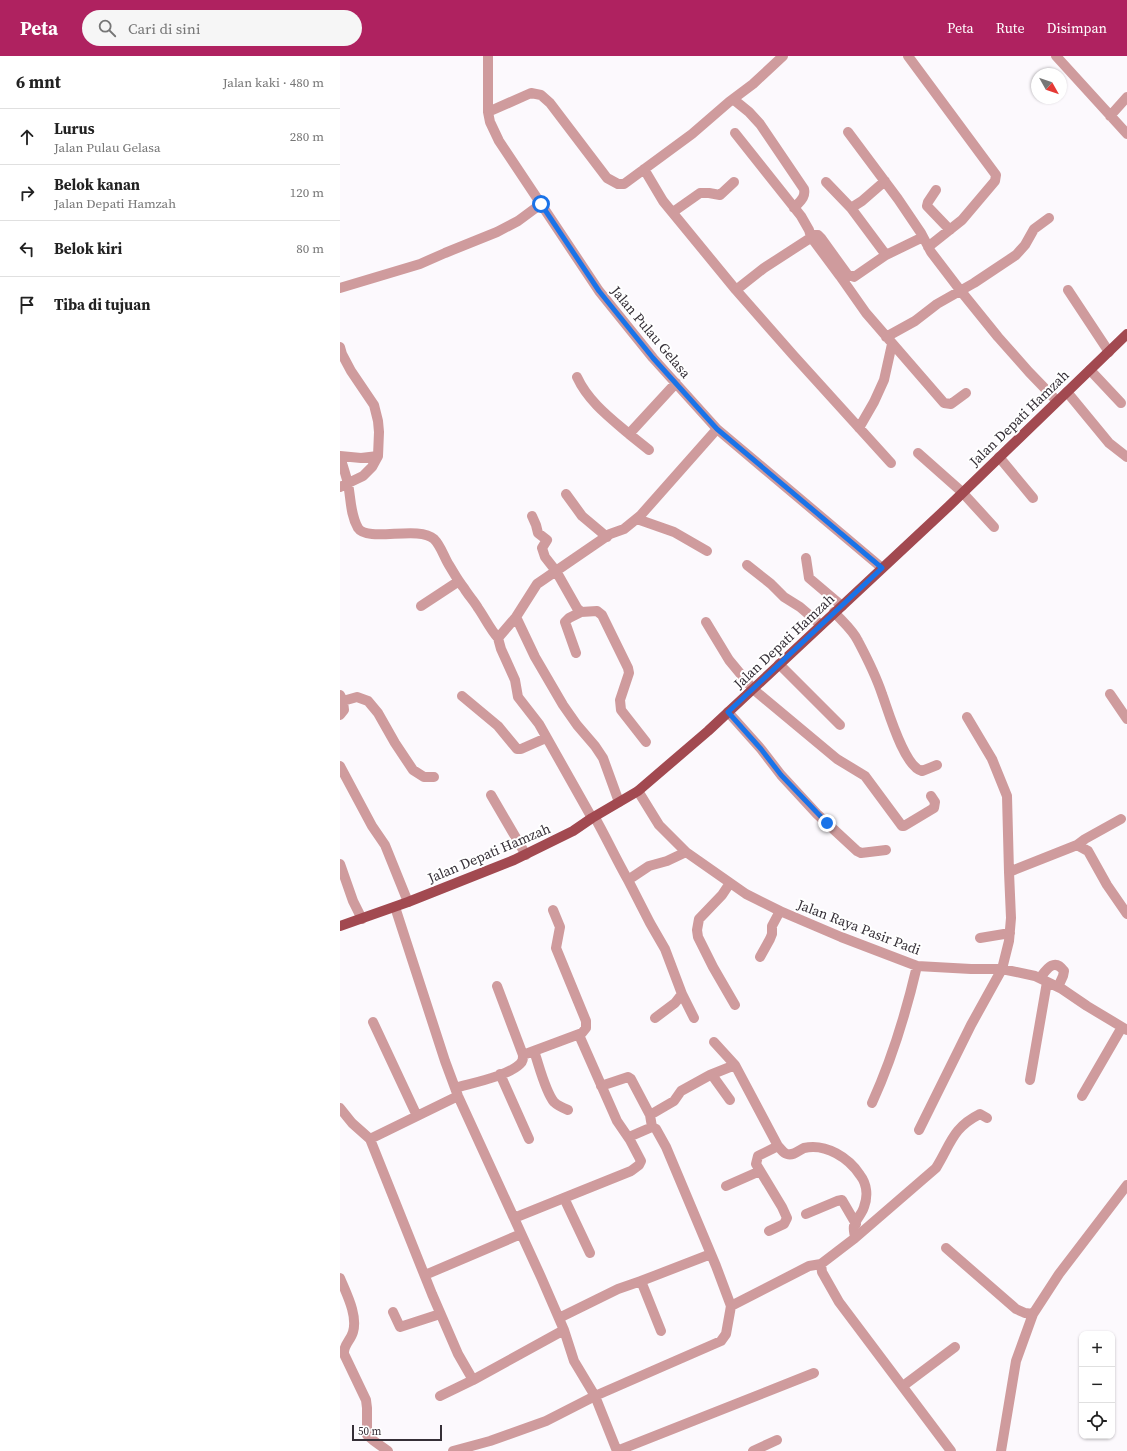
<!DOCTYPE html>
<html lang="id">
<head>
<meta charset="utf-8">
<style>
	:root { --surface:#fff; --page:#f6f6f6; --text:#222; --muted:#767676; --line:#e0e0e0; --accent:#af2260 }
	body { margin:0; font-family:"Source Serif 4",serif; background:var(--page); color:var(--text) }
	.controls { position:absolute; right:12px; bottom:12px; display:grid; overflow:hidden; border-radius:8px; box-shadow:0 1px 3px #0004 }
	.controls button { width:36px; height:36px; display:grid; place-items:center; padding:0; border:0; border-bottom:1px solid var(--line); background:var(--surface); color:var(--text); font:20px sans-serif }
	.compass { position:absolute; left:691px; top:12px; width:36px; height:36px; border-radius:50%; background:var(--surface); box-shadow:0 1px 3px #0004; rotate:130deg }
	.scale { position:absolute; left:12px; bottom:10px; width:90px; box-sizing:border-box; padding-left:4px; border:2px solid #352f37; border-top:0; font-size:11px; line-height:14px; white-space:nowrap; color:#352f37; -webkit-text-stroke:3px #fff; paint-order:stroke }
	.stop { position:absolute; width:12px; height:12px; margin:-9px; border:3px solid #1a73e8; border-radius:50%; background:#fff }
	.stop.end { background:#1a73e8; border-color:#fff; box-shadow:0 1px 4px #0008 }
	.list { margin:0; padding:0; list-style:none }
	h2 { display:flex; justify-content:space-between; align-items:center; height:52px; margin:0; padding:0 16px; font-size:17px }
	h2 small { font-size:13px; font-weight:400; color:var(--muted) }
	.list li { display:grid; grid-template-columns:26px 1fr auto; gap:12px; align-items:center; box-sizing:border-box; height:56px; padding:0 16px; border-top:1px solid var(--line) }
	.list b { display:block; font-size:15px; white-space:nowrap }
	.list p { margin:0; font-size:13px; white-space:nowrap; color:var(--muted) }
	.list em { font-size:13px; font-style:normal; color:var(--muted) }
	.icon { flex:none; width:22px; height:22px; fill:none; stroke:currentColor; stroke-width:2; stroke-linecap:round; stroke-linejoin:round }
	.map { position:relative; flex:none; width:787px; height:1395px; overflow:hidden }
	header { display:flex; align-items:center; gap:24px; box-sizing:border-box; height:56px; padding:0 20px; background:var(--accent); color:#fff }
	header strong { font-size:19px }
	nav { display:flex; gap:22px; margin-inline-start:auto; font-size:14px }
	.search { width:280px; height:36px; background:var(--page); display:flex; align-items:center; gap:10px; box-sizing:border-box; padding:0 14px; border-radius:22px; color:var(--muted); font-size:15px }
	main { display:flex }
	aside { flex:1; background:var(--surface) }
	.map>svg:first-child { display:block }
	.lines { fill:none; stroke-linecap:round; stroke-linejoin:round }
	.minor { stroke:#cf9b9d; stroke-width:10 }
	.major { stroke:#a24950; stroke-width:10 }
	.route { stroke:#1a73e8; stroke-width:5 }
	.labels { text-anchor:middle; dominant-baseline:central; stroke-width:4; stroke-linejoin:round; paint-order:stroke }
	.street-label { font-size:14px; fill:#352f37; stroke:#fff }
</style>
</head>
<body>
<header>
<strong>Peta</strong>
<div class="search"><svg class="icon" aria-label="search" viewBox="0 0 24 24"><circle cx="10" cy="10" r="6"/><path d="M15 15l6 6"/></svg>Cari di sini</div>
<nav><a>Peta</a><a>Rute</a><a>Disimpan</a></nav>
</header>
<main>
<aside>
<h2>6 mnt<small>Jalan kaki · 480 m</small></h2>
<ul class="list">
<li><svg class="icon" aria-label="ahead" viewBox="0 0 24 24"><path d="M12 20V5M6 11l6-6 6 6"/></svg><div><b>Lurus</b><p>Jalan Pulau Gelasa</p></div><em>280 m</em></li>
<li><svg class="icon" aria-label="right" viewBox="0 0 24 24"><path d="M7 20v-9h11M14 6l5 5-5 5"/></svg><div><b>Belok kanan</b><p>Jalan Depati Hamzah</p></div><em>120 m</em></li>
<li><svg class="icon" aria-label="left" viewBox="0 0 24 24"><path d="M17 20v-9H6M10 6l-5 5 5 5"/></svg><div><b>Belok kiri</b></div><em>80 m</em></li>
<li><svg class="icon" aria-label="arrive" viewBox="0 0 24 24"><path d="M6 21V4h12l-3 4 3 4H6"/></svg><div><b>Tiba di tujuan</b></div></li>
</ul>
</aside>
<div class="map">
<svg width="787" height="1395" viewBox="0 0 787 1395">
	<rect width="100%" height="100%" fill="#fcf9fd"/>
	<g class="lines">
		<path class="minor" d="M148,0V56L150,66L159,85L259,235L313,302L377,373L542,512
			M568,0L656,119L655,125L622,164L588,191
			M716,0L787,78
			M393,43L409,56L420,68L464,133C466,142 459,146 454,152
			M148,56L191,37L201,39L210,47L267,122L278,128H284L352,78L389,46L413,28L443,0
			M770,60L787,41
			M508,76L558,143L581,177L591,196L620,234L658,281L689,316L717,345
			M395,77L461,160L469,174L471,181L500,220L526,257L604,347L611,348L626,337
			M304,113L323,145L396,234L454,300L551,407
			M545,125L522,145L511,152L546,199
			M486,126L511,152
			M596,134L588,146L587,150L610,174
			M333,156L360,137H369L380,139L394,126
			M0,232L80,208L105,197L157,176L178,165L201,148
			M396,234L424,212L475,179H478L481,182L507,218L514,221L546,199L583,181
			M728,234L769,296
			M546,281L575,265L597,248L634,227L676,199L685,189L694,173L709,162
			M0,291L2,298L11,315L34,349L38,365L39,376L38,400L32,411L23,420L0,431
			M750,314L781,347
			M237,321C248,345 269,361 289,378L336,327
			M727,336L769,387L787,401
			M519,372L534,346L544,324L552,288
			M289,378L309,394
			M578,397L622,436L654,471
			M0,400L21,402L38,400
			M0,401C3,410 6,419 8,428C11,442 10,458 18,472C28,487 78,469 94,483C101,490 104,501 109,509C114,517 118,525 124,532C128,539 134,545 138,552C145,562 150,573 158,582L176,561L197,528L270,478L284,473L300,460L377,373
			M659,401L693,442
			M226,438L242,460L267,481
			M192,460L196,469L198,477L207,484L202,492L205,501L216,515L237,552L241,556L257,555L262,559L288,612L289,617L280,644L281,654L306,686
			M297,463L334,476L367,495
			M466,502L469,522L502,550
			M407,509L431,528L444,541L460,551L481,569
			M81,550L119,525
			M494,556C502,565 513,574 518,585C527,602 536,620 542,638C548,654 564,711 582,715L597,709
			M176,561L195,601L223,649L237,669L255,690L263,702L279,746
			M366,566L389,604L413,633L497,703L525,720L562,770H564L594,752L595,746L591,740
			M158,582L161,593L175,624L178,641L199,668L252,762
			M236,597L225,566L229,562L241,556
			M439,608L500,669
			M770,638L787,663
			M0,639L3,645L4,654L0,659
			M122,640L158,670L177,693H181L206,682
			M3,645L17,641L28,645L38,657L55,687L73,714L84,721H94
			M388,656L421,693L441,719L477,758L517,795L521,797L546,794
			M627,661L652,703L667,740L669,816
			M0,710L32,770L45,789L68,846
			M298,735L319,769L346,796L406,838L440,855L501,881L577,910L631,913H662L695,920L722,933L747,950L787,974
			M151,739L186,799
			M254,760C266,781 276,803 288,824
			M737,789L745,783L781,763
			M346,796L327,805L309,810L288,824L310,867L325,893L342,938L354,962
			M0,808L13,845L22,863
			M390,827L382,839L359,863L357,874L358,881L373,911L395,949
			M55,851L105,1005L118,1040L201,1221L224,1274L234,1305L255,1340L206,1365L150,1385L113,1395
			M640,882L670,877
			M420,901L430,883L432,878V870L440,855
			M700,922C706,914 714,901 724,915L723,920L718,931
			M157,930L183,999
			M315,962L335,947L342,938
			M33,966L77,1060
			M194,995C199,1009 205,1035 214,1046C218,1050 223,1052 228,1054
			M395,1009L438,1090
			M160,1018L189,1083
			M372,1019L390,1044
			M690,1024L707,926
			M261,1030L288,1021L291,1023L310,1059L312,1071L316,1073L326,1091L376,1210L391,1250L386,1278L381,1285L255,1340L277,1395
			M115,1032C132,1027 168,1020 180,1008C183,1005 183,1003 183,999L242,977L246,972V965L216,892L220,871L213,854
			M118,1040L30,1083L92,1238L118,1298L133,1324L224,1274
			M742,1040L782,971
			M532,1047C552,1003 566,957 577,910
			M0,1052L12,1067L30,1083
			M310,1059L334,1045L341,1035L370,1019L395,1009L374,986
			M579,1074L631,969L662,913L669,885L671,862L669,816L737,789L748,795L767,829L787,858
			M289,1081L312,1071
			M386,1130L420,1115
			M224,1142L250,1197
			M466,1158L497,1145L502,1144L516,1168
			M174,1162L291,1115L299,1109L301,1105L290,1084L277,1065L239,979
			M429,1175L444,1168L447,1162L442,1151L416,1108L418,1100L438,1090C441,1093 443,1097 447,1098C454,1100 459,1094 464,1092C486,1087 509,1102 520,1119C527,1128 528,1140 524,1151C522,1158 516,1163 514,1170C513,1174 515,1179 515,1182
			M606,1192L676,1253L685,1257L693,1258
			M85,1219L181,1178
			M0,1222C6,1237 18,1259 13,1276C11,1284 3,1289 4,1298L26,1344L27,1352V1379L34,1385L48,1395
			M391,1250L469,1210L481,1208
			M53,1256L60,1271L100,1258
			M219,1262L278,1233L301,1225
			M321,1275L301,1225L371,1198
			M563,1330L615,1291
			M100,1340L133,1324
			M277,1395L474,1317
			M413,1395L437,1384
			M611,1395L499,1246L482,1216L481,1208L515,1182L596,1112C611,1088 612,1072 640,1058L647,1062
			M661,1395L676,1305L693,1258L719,1218L787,1129"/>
		<path class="major" d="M0,870L68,846L174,804L233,775L252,762L298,735L368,675L609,450L787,278"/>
	</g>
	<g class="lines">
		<path class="route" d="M201,148L259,235L313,302L377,373L542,512L388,656L421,693L441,719L487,767"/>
	</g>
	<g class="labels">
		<g class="street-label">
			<text transform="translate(311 276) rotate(50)">Jalan Pulau Gelasa</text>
			<text transform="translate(679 362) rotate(-44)">Jalan Depati Hamzah</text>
			<text transform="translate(444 585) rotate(-43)">Jalan Depati Hamzah</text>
			<text transform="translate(149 797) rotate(-23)">Jalan Depati Hamzah</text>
			<text transform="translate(519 871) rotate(21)">Jalan Raya Pasir Padi</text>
		</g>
	</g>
</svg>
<div class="controls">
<button>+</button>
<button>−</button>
<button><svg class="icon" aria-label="locate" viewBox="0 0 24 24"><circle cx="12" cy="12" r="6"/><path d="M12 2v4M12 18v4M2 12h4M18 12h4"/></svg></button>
</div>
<svg class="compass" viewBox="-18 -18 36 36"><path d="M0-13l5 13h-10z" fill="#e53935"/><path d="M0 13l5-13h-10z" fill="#767676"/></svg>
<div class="scale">50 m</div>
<div class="stop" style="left:201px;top:148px"></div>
<div class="stop end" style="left:487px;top:767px"></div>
</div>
</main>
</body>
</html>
